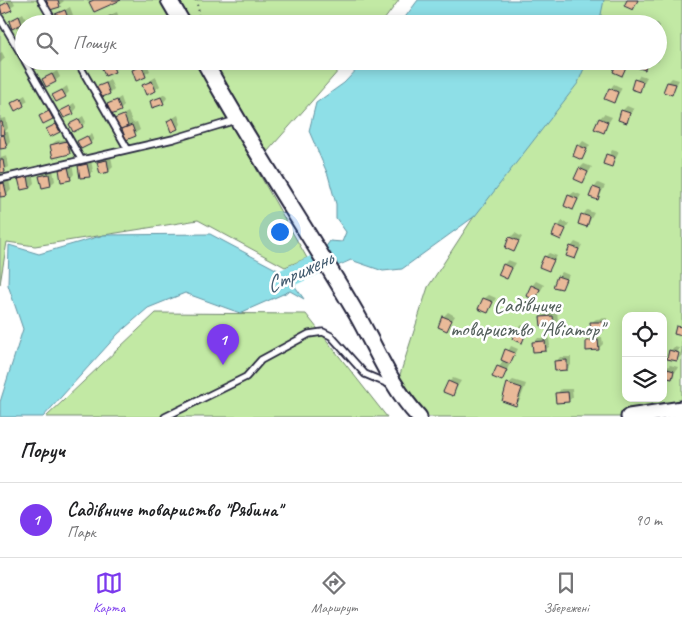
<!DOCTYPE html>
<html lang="uk">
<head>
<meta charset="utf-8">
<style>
	:root { --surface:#fff; --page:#f6f6f6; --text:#202124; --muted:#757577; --line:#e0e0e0; --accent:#7c3aed }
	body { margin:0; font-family:Caveat,sans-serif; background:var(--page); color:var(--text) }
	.controls { position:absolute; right:15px; bottom:15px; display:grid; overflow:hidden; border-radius:10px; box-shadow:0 2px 12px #0003 }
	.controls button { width:45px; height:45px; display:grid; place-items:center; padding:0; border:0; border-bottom:1px solid var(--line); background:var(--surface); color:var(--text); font:25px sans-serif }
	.you { position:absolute; left:279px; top:231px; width:18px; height:18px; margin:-12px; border:4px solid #fff; border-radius:50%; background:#1a73e8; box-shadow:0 0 0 8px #1a73e833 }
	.badge { display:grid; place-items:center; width:32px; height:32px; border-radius:50%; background:var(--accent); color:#fff; font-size:16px; font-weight:700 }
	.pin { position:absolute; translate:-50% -41px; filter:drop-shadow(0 1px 2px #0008) }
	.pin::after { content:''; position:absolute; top:26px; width:18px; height:15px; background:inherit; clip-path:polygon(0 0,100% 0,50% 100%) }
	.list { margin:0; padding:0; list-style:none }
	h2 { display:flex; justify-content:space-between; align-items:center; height:65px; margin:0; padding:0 20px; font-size:21px }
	h2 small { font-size:16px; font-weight:400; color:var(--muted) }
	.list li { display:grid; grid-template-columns:32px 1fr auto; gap:15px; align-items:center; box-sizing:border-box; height:75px; padding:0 20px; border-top:1px solid var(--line) }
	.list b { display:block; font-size:19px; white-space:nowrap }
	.list p { margin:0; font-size:16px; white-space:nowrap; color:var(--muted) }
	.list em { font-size:16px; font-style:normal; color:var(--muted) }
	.icon { flex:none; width:28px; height:28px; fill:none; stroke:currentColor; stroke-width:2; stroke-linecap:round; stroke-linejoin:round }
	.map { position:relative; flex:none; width:682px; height:417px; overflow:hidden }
	.search { position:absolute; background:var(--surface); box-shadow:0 2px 12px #0003; left:15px; right:15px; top:15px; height:55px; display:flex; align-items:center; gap:12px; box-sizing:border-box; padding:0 18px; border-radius:28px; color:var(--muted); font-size:19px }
	.sheet { height:140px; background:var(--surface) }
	nav { display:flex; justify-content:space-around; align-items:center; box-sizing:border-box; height:70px; border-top:1px solid var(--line); background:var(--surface); font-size:14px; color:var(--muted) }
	nav a { display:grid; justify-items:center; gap:2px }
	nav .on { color:var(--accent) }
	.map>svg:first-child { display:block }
	.green { fill:#c2e9a4; stroke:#728670; fill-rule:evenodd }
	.water { fill:#8edfe7; stroke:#6393a2 }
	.shadow { fill:#0003 }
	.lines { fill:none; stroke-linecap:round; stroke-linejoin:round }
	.river { stroke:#8edfe7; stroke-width:20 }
	.building { fill:#e9ba99; stroke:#22223b }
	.service-casing { stroke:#22223b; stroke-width:9 }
	.tertiary-casing { stroke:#22223b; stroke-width:19 }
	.path { stroke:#22223b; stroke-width:2; stroke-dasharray:1 4; stroke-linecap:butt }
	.service { stroke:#fff; stroke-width:5.5 }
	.tertiary { stroke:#fff; stroke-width:15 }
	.labels { text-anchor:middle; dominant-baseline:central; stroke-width:5; stroke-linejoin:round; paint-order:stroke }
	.park-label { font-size:21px; fill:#525e5a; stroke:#fff }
	.water-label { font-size:22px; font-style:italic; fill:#425b6f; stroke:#fff }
</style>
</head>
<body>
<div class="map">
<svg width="682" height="417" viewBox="0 0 682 417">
	<rect width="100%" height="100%" fill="#fff"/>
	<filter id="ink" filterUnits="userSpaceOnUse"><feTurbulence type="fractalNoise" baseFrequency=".02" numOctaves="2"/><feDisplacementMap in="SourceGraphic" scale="10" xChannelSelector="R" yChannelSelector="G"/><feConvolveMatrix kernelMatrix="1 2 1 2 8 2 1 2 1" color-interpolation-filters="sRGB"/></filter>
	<g filter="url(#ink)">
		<path class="green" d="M0,0H160L173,24H24V61H195L307,258L285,267L198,220L35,246L7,242L0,284Z
			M179,0H399L381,24H193Z
			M583,0H682V409L629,417H419L396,387L428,287L559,86L568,61H658V24H581ZM626,316H663V398H626Z
			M213,61H347L267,152Z
			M156,313L306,314L387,417H46Z"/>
		<path class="water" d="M418,0H604L599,24H400Z
			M365,61H587L578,83L475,216L402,269L383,271L351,260L335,267L325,248L330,241L342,242L346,232L336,218V204L328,175L309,131L316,103L344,83Z
			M210,234L287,275L304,299L290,291L240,313L185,293L148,308L118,334L43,417H0V402L23,329L8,285L9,245L39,254L104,235Z"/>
		<path class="shadow" d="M9,0H13L15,4L2,13L0,7Z
			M47,0H63L64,1L59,5Z
			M70,7L73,15L60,23L57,15Z
			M117,12L120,21L117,24H105L104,20L108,16Z
			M23,13L26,19L21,23L10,21Z
			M658,29L661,30L658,39Z
			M24,40V48L23,49L20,43Z
			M2,52L5,58L0,63V53Z
			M108,61H117L119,67L106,75L103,66Z
			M619,61H630L622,74L615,71Z
			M147,63L150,71L137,79L134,70Z
			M57,71L60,77L55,81L44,79Z
			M640,75L647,77L639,91L632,88Z
			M156,77L160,86L155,90L143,85Z
			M672,78L679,80L672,93L668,82Z
			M110,80L114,89L110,93L98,87Z
			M614,84L622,88L614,102L610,89Z
			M67,86L69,92L65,96L54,95Z
			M165,94L167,98L163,103L151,102Z
			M25,95L28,101L15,109L12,103Z
			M121,97L124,106L120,110L108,105Z
			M74,103L77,108L73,113L62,111Z
			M627,106L634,109L626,122L622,111Z
			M54,108L57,114L52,118L41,116Z
			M128,112L133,123L137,122L140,130L127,138L123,126L115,119Z
			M604,114L612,117L603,131L600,118Z
			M178,115L181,124L177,128L168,121Z
			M83,116L86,122L82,126L70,125Z
			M6,118L8,128L5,132H8L10,142L6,147L0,148V119Z
			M61,121L63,127L59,131L48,130Z
			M92,133L94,139L90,143L79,142Z
			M71,138L74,149L69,153L51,145L56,141Z
			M583,141L590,145L582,158L579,146Z
			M612,150L619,152L612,166L605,163Z
			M7,156L9,167L0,172V158Z
			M111,156L113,167L109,171L99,162L103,158Z
			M91,160L93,171L89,175L79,166L84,162Z
			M72,164L74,174L70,179L60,170L64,165Z
			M584,164L592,167L583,181L580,168Z
			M53,170L55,181L50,185L41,176L45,172Z
			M32,172L34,183L30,187L20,178L24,174Z
			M9,180L11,190L6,195L0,196V182Z
			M598,183L605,186L598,199L594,188Z
			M574,192L581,195L573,209L569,196Z
			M587,210L594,213L587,226L583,215Z
			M562,221L569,224L561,238L553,235Z
			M515,233L522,237L514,250L510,238Z
			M575,242L582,245L575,258L571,247Z
			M549,253L557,256L549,270L545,257Z
			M508,260L516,263L507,277L504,264Z
			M562,272L569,275L562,288L558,277Z
			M536,281L544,285L536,298L532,286Z
			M489,295L496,298L488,312L484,299Z
			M448,312L455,316L447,329L443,317Z
			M557,312L558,320L553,324L542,317L546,313Z
			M607,318V326L603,330L591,323L596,319Z
			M522,325L530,328L521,342L518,329Z
			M591,337H602L603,344L598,349L587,342Z
			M538,338H549L550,346L545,350L534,343Z
			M511,346L518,349L502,379L494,376Z
			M674,347L679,348L677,357H679L682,349L681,356L676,360L670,351Z
			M560,357H571V365L567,369L556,362Z
			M670,365L678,367L672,378L665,369Z
			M453,378L461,381L452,395L449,382Z
			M513,380L526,384L520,400L516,405L508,384Z
			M561,389H572L573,397L568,401L557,394Z"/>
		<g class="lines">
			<path class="river" d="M265,288L343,252"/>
		</g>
		<path class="building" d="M46,0H58L60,7L50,10Z
			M94,0H121L94,12L89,2Z
			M627,0H638L633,10L624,6Z
			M8,2L12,10L2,14L0,6Z
			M65,10L69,21L59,24L55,14Z
			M19,16L22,24L12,29L9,21Z
			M112,16L115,24H104L102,20Z
			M31,61H43L44,64L34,69Z
			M617,61L627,65L622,76L613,72Z
			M638,61H647L645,70L636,67Z
			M111,62L115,72L105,76L101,66Z
			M142,66L146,77L136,81L132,70Z
			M52,74L56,82L46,87L42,79Z
			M634,79L643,82L640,92L631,89Z
			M152,81L156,91L146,95L142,85Z
			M667,82L676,84L672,95L663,92Z
			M106,83L110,94L100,98L96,87Z
			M609,88L618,92L614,103L604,99Z
			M62,90L66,97L56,102L52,95Z
			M161,97L164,104L152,108L150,101Z
			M21,98L24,106L15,111L11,103Z
			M117,100L121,111L111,115L107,104Z
			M70,106L74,114L64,118L60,111Z
			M621,110L630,113L627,123L618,120Z
			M49,111L53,119L43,124L39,116Z
			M124,115L128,126L118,130L114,119Z
			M173,118L178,129L171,132L167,121Z
			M599,118L608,122L604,133L594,129Z
			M79,119L83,127L73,132L69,124Z
			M0,122H2L5,134L0,135Z
			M56,124L60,132L50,137L46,129Z
			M132,125L136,136L126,140L122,129Z
			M4,135L7,148L0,149V136Z
			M87,136L91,144L81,149L77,141Z
			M67,141L70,154L53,158L50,145Z
			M577,145L587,149L582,160L573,156Z
			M606,154L615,157L612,167L603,164Z
			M0,160H3L5,172L0,173Z
			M107,160L109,172L100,174L97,162Z
			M87,164L90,177L80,178L78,166Z
			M68,167L71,180L61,182L59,169Z
			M579,168L588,172L583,183L574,179Z
			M49,174L51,186L42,188L39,176Z
			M28,176L30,188L21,190L18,178Z
			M4,183L7,196L0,197V184Z
			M593,187L601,190L598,200L589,197Z
			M568,195L578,199L573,210L564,206Z
			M581,214L590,217L587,227L578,224Z
			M556,225L566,229L561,240L552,236Z
			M509,237L519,241L514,252L505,248Z
			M570,246L579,249L575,259L566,256Z
			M544,256L554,260L549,271L539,267Z
			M503,264L512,268L507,279L498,275Z
			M557,276L566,279L562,289L553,287Z
			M531,285L540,289L536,300L526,296Z
			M483,298L493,302L488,313L478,309Z
			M442,316L452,320L447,331L438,327Z
			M553,316L554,325L541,326L540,317Z
			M590,322H603V331L591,332Z
			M676,326L682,327V336L674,334Z
			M517,328L526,333L522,343L512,339Z
			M598,340L599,350L586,351V341Z
			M545,341L546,351L533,352L532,342Z
			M505,349L515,353L510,364L501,360Z
			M669,350L679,353L677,361L667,359Z
			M567,360V370L555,371L554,361Z
			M497,366L507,370L502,381L492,377Z
			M664,368L674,371L672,379L663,377Z
			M448,381L457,385L453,396L443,392Z
			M507,383L522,388L516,406L502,401Z
			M568,392L569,402L556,403L555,393Z"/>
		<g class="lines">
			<defs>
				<path id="service" d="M41,0L55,24
					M0,18L24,59
					M25,61L81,159
					M77,61L127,148
					M0,179L173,139L236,120
					M165,417L246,377L261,360L309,334L323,332L331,336L365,374L391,385"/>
				<path id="tertiary" d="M169,0L183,24
					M204,61C251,147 306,228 356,313C376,348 391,387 419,417
					M629,417L682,409"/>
			</defs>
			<use href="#service" class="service-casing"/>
			<use href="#tertiary" class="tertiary-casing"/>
			<path class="path" d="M196,0L199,12L197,24"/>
			<use href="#service" class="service"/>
			<use href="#tertiary" class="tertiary"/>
		</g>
	</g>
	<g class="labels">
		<g class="park-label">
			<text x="527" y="305">Садівниче<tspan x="527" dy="24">товариство "Авіатор"</tspan></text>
		</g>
		<g class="water-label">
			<text transform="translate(299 272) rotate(-25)">Стрижень</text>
		</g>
	</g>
</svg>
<div class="controls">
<button><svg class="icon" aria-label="locate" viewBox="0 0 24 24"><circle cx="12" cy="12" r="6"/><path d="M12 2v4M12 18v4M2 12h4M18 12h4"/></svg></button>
<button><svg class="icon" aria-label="layers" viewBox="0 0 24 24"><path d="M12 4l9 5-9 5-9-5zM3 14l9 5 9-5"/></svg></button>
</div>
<div class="you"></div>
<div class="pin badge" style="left:223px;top:365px">1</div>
<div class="search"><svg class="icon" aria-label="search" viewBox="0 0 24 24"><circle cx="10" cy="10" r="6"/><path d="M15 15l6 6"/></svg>Пошук</div>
</div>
<section class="sheet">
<h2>Поруч<small></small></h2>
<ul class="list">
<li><span class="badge">1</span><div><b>Садівниче товариство &quot;Рябина&quot;</b><p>Парк</p></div><em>90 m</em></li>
</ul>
</section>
<nav>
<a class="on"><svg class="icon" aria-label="map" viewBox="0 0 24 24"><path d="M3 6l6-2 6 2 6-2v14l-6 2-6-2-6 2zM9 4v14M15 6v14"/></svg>Карта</a>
<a><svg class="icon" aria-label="directions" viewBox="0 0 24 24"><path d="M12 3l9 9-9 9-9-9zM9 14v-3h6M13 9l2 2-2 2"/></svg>Маршрут</a>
<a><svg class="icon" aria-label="saved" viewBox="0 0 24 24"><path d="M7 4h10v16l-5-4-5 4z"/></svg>Збережені</a>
</nav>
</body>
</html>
